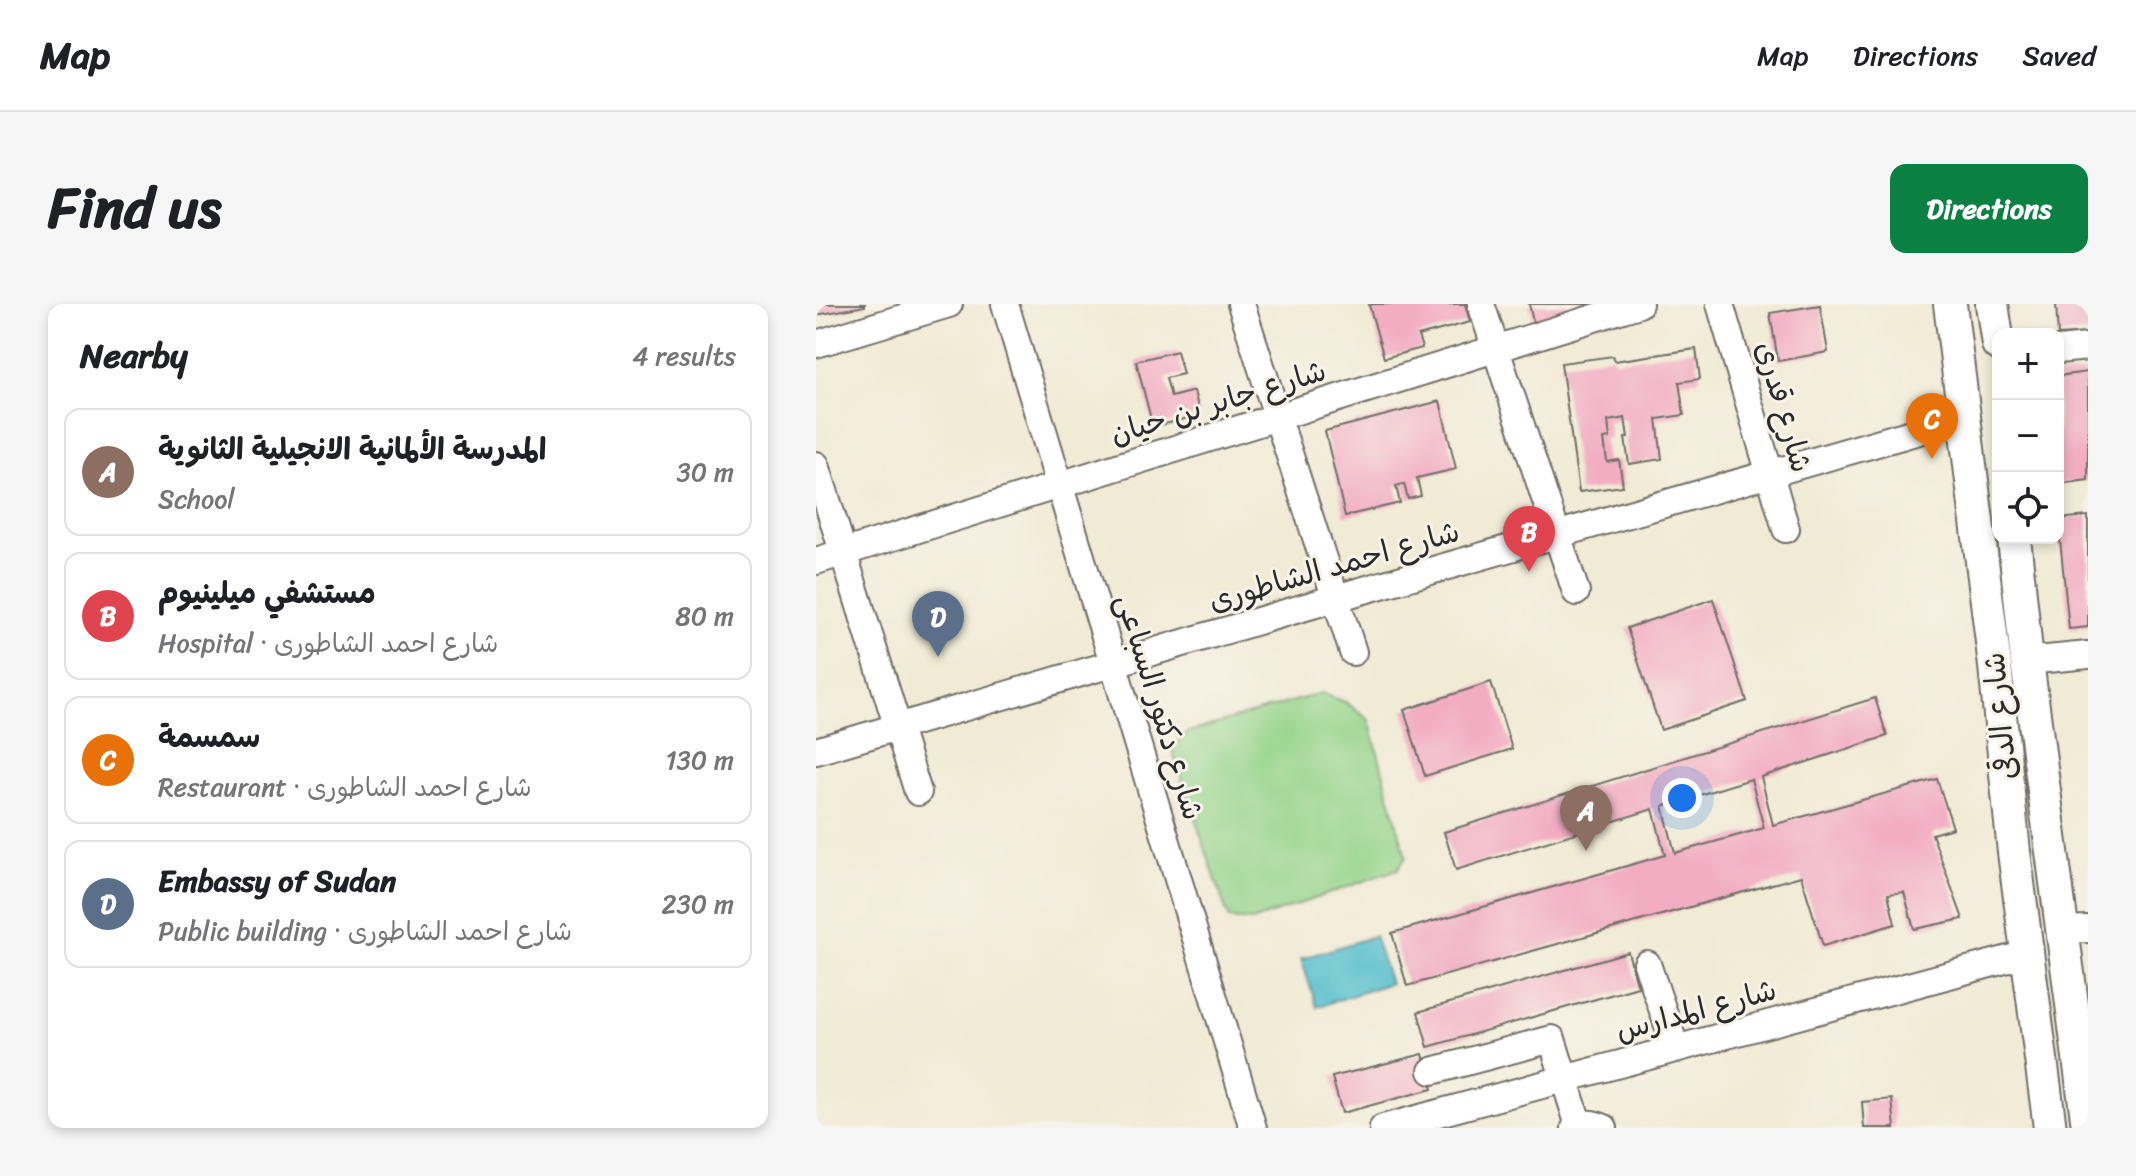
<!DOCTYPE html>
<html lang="en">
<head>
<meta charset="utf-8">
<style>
	:root { --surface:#fff; --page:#f6f6f6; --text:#202124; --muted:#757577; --line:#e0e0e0; --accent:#0b8043 }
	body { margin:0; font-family:Sriracha,"Playpen Sans Arabic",sans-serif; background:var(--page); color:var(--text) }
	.controls { position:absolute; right:24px; top:24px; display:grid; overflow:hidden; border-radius:16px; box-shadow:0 4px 12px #0003 }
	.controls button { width:72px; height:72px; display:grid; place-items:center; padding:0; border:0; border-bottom:2px solid var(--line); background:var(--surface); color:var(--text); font:40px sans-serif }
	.you { position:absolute; left:866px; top:494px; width:28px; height:28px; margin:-20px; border:6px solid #fff; border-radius:50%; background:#1a73e8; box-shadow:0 0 0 12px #1a73e833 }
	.badge { display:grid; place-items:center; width:52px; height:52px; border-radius:50%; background:var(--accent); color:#fff; font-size:26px; font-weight:700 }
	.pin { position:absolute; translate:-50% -66px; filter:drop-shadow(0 2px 4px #0008) }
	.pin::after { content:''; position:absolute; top:42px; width:28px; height:24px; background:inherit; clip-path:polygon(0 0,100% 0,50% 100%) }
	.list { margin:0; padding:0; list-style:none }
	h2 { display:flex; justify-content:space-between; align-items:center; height:104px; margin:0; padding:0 32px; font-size:34px }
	h2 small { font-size:26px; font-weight:400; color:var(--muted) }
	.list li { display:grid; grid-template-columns:52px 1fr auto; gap:24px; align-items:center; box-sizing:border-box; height:128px; margin:0 16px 16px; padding:0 16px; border:2px solid var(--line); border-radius:16px }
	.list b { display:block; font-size:30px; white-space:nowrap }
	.list p { margin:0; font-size:26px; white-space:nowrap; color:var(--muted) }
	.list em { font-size:26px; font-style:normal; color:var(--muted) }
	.icon { flex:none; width:44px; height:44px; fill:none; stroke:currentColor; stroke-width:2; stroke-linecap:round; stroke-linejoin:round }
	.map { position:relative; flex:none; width:1272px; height:824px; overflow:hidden; border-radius:16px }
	header { display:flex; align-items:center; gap:48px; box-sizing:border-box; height:112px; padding:0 40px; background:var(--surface); border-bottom:2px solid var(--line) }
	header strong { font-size:38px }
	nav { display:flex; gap:44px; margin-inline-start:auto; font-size:28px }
	.intro { display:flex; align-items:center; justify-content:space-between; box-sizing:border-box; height:192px; padding:0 48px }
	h1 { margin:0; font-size:56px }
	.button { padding:20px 36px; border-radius:16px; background:var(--accent); color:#fff; font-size:28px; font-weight:700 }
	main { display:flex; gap:48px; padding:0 48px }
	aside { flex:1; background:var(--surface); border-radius:16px; box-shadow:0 4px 12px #0003 }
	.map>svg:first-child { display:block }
	.green { fill:#95d48b; stroke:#60805b; stroke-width:2 }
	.water { fill:#51bdcc; stroke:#3e747c; stroke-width:2 }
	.building { fill:#f2adc3; fill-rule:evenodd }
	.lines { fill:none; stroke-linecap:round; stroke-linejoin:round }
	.minor-casing { stroke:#706e66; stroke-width:30 }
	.major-casing { stroke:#706e66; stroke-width:36 }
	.minor { stroke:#fff; stroke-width:26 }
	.major { stroke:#fff; stroke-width:32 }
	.labels { text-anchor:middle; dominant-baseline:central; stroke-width:6; stroke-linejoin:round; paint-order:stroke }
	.street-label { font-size:30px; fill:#2b2b2b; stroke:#f7f3e8 }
</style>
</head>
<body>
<header>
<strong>Map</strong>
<nav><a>Map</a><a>Directions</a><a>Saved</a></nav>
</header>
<div class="intro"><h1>Find us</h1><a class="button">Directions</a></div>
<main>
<aside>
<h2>Nearby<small>4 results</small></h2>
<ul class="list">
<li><span class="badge" style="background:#8d6e63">A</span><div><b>المدرسة الألمانية الانجيلية الثانوية</b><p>School</p></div><em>30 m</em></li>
<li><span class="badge" style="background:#e0444e">B</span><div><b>مستشفي ميلينيوم</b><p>Hospital · شارع احمد الشاطورى</p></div><em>80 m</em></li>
<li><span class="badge" style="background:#e8710a">C</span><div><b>سمسمة</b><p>Restaurant · شارع احمد الشاطورى</p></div><em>130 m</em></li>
<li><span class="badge" style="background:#5c6f8a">D</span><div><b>Embassy of Sudan</b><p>Public building · شارع احمد الشاطورى</p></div><em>230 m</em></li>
</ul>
</aside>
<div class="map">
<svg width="1272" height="824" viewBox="0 0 1272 824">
	<rect width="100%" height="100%" fill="#f7f3e8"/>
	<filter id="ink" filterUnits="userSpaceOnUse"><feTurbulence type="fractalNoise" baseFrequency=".0125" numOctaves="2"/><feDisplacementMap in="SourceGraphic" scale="16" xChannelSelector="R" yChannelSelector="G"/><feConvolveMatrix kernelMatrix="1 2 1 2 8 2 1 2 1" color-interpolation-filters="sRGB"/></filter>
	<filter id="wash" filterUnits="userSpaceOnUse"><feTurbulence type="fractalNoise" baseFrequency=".006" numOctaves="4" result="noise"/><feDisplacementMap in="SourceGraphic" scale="32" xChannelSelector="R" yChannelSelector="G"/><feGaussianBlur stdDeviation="1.8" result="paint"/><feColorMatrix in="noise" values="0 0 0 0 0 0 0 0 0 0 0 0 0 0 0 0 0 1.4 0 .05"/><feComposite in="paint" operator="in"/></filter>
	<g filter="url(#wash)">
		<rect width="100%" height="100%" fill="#f0ebd5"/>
		<path class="green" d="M505,389L531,399L553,416L590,553L582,565L436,617L413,615L355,443L373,428Z"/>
		<path class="water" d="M558,632L574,679L501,703L485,655Z"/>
		<g id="blocks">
			<path class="building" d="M0,0H49V2L0,11Z
				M557,0H649L654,18L602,32L606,44L568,54L553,1Z
				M713,0H773L775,8L718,22Z
				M1240,0H1272V29L1242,31Z
				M1004,1L1012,48L962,57L954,9Z
				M880,45L884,75L863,78L868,111L841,115L846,155L813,160L809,134L812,133L809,114L792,117L794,134L788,135L791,158L803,156L807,182L763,188L745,59L797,52L798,57Z
				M361,47L367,70L350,74L355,93L378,87L384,111L337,123L320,57Z
				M1272,68V176L1242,180V72Z
				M624,97L640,165L601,174L605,192L592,195L588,180L580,182L584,199L529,212L509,127Z
				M1272,212V323L1253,325L1242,215Z
				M897,295L931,397L845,426L811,324Z
				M675,378L696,445L609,472L588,406Z
				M1059,394L1071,432L945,473L957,521L1121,475L1137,524L1116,530L1147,615L1098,625L1088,588L1072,590L1079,620L1007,642L985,572L591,682L576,629L849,551L837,505L640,566L628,528ZM935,475L948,524L859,549L847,502Z
				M812,648L822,683L612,743L602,708Z
				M607,750L616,785L526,809L516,773Z
				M1076,795L1079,824H1048L1046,798Z"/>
		</g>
	</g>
	<g filter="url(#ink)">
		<use href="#blocks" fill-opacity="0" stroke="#706e66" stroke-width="2"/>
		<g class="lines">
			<defs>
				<path id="minor" d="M189,0L437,824
					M425,0L537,348
					M665,0L760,288
					M904,0L970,225
					M0,40L133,0
					M1242,46L1272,43
					M0,161L102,488
					M0,257L823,0
					M1211,357L1272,351
					M0,447L520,294L1148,114
					M1247,626L1272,625
					M831,660L860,745
					M616,767L736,735L763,822
					M567,824L1211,650
					M759,824C769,817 778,819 788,824"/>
				<path id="major" d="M1134,0L1179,362L1198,548L1234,824
					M1176,0L1182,40
					M1198,234L1211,357L1272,822"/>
			</defs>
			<use href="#minor" class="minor-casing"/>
			<use href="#major" class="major-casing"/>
			<use href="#minor" class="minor"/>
			<use href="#major" class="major"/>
		</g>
	</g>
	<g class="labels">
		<g class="street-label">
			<text transform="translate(402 98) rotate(-17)">شارع جابر بن حيان</text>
			<text transform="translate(968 103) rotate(74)">شارع قدرى</text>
			<text transform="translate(518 262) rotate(-16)">شارع احمد الشاطورى</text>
			<text transform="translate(344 403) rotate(73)">شارع دكتور السباعى</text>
			<text transform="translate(1184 412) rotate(-96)">شارع الدقى</text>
			<text transform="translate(880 706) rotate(-15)">شارع المدارس</text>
		</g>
	</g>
</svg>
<div class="controls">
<button>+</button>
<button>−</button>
<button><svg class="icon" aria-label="locate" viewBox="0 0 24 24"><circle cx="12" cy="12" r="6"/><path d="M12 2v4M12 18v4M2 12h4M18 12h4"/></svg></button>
</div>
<div class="you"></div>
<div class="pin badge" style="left:770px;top:547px;background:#8d6e63">A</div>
<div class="pin badge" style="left:713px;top:268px;background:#e0444e">B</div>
<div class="pin badge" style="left:1116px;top:155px;background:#e8710a">C</div>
<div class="pin badge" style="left:122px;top:353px;background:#5c6f8a">D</div>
</div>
</main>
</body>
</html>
